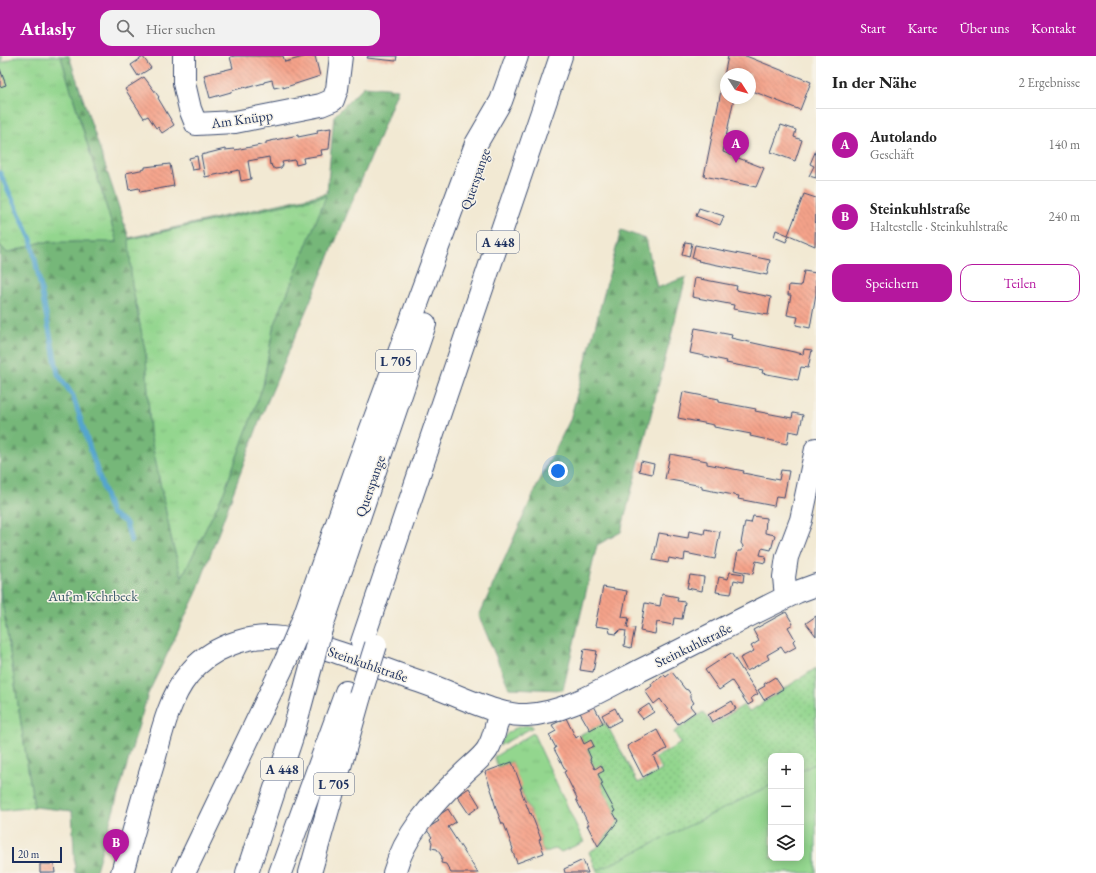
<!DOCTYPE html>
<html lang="de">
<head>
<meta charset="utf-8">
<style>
	:root { --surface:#fff; --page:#f2f2f2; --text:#222; --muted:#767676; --line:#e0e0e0; --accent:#b5179e }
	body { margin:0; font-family:"EB Garamond",serif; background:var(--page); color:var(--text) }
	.controls { position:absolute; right:12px; bottom:12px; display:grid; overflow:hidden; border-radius:8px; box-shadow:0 2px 10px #0003 }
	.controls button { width:36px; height:36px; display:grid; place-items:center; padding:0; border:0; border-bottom:1px solid var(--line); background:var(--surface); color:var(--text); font:20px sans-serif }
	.compass { position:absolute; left:720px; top:12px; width:36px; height:36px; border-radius:50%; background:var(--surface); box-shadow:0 2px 10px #0003; rotate:126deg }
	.scale { position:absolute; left:12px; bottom:10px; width:50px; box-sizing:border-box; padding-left:4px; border:2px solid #1b2f5e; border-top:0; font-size:11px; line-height:14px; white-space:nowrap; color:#1b2f5e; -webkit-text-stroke:3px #f7f3e8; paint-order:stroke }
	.you { position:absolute; left:558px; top:415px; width:14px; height:14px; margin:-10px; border:3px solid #fff; border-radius:50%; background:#1a73e8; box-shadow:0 0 0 6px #1a73e833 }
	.badge { display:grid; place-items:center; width:26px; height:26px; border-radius:50%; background:var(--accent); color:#fff; font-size:13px; font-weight:700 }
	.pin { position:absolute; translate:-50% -33px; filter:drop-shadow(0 1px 2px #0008) }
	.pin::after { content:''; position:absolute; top:21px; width:14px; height:12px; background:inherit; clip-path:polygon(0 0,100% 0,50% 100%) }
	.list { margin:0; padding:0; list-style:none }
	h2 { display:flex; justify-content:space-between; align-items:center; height:52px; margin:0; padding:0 16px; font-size:17px }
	h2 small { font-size:13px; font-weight:400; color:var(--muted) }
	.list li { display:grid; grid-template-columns:26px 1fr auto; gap:12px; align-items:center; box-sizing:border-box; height:72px; padding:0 16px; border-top:1px solid var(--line) }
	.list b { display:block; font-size:15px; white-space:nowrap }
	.list p { margin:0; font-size:13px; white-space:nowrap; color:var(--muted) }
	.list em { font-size:13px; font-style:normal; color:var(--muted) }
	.actions { display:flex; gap:8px; padding:12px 16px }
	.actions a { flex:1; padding:9px 0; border:1px solid var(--accent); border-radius:12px; text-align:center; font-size:14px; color:var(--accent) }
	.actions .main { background:var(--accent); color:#fff }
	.icon { flex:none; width:22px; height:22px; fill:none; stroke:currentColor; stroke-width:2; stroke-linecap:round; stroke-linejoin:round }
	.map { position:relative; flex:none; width:816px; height:817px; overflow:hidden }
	header { display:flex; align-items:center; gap:24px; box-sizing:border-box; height:56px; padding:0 20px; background:var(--accent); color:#fff }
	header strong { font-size:19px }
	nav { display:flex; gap:22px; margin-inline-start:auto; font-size:14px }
	.search { width:280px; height:36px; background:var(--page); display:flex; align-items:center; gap:10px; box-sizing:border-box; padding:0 14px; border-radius:12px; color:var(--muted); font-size:15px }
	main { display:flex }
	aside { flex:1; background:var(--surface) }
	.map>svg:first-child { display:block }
	.grass { fill:url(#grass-tufts); stroke:#578276 }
	.forest { fill:url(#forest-firs); stroke:#48736c; fill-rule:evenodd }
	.park { fill:#93d68e; stroke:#578276 }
	.garden { fill:url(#garden-dots); stroke:#578276 }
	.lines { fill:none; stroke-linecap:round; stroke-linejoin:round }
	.stream { stroke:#54a5ce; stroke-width:5 }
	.building { fill:url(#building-back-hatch) }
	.minor-casing { stroke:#3b4b70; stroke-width:24 }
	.highway-casing { stroke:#3b4b70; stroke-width:24 }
	.minor { stroke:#fff; stroke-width:22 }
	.highway { stroke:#fff; stroke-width:22 }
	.highway-bridge-casing { stroke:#3b4b70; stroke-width:24; stroke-linecap:butt }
	.highway-bridge { stroke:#fff; stroke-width:22 }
	.labels { text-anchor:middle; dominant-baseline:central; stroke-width:3; stroke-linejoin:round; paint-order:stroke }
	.shield { fill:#f7f3e8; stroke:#5d6a87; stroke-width:1 }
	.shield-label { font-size:13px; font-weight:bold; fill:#1b2f5e }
	.street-label { font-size:14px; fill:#1b2f5e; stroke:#f7f3e8 }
	.park-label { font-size:14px; fill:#39596a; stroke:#f7f3e8 }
</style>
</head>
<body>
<header>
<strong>Atlasly</strong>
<div class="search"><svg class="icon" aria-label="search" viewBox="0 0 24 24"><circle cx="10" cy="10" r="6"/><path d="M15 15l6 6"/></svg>Hier suchen</div>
<nav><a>Start</a><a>Karte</a><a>Über uns</a><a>Kontakt</a></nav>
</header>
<main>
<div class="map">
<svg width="816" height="817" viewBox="0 0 816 817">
	<defs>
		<pattern id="grass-tufts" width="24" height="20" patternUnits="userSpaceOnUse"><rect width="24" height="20" fill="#93d68e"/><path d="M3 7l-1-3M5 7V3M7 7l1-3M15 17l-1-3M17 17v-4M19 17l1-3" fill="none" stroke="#7eb87d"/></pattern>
		<pattern id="forest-firs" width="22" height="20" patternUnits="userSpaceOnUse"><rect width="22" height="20" fill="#76b779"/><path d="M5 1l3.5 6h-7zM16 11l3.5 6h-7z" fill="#609566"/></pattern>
		<pattern id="garden-dots" width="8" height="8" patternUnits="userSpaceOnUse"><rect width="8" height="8" fill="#93d68e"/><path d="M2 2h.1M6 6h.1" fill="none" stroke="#7eb87d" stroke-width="1.8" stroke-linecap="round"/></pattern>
		<pattern id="building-back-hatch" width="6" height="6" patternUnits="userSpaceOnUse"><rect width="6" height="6" fill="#f5a38a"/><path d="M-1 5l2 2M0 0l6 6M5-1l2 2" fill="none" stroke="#c68574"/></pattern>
	</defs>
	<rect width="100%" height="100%" fill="#f7f3e8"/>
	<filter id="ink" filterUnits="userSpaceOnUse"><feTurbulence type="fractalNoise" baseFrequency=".025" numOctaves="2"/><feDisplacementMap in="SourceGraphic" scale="8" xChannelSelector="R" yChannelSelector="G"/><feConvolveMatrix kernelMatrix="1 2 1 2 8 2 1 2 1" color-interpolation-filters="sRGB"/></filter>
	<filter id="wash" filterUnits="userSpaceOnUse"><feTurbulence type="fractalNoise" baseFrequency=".012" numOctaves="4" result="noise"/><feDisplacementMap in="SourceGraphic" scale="16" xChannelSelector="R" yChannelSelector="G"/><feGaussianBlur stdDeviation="0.9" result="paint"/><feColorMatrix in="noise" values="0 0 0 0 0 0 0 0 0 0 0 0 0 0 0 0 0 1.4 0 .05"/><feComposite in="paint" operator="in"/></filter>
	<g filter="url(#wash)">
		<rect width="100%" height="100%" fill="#f2e9d3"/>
		<path class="grass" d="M0,0H2V7L17,0H58L61,1L117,186L327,139L273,273L263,330L224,436L182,521L172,486L150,378L146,299L132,229L42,186L7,197L0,189Z
			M0,532L34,751L0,755Z
			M531,669L533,671L499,690C506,675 515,670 531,669Z
			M533,677L584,786L561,796L556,792L544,797L539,784L541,783L520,732H521L512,706L498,711L494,701Z"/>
		<path class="forest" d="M58,0H69L129,182L327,137L334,60L364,30L398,33L375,92L261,361L196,538L148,638L95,817H75L72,755L34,751L0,532V189L7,197L42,186H117L61,1ZM326,140L273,273L263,330L224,436L182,521L172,486L150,378L146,299L132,229L129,183Z
			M621,174L646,183L657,232L686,221L621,476L597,489L563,634L509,632L479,560L537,430L570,364Z"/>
		<path class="park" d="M816,707V817H598L597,815L771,729V802H801V715Z"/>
		<path class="garden" d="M816,612V707L801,715V700H771V729L597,815L589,796L599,790L618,765L613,756L615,755L601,729L603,728L598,718L604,714L601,709L595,713L590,703L591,701L587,693L593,690L591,685L584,688L580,679L603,667L608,671L638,727L662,714L655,702L681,687L674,676L703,656L712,669L744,649L749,656Z"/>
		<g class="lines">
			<path class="stream" d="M0,117L31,183L58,318L73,340L111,457L126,467L131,485"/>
		</g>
		<g id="blocks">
			<path class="building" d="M235,0H283L285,6L307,0H315L320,20L283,32V30L274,32L272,24L264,26V27L246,32L245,31L231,35V36L210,42L204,19L233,12L230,1Z
				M368,0H397L396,5L367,2Z
				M728,0H746L811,26L800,54L750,34V18H726V42H734L723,96L764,112L756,131L704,120Z
				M143,1L151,12L138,20L131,9Z
				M0,13L6,29L0,31Z
				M144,21L159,41L158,42L174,69L162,77L158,71L156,72L148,60L144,62L125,33Z
				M781,69L796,74L794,81L802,84L795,105L771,96Z
				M331,72L329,93L321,94L322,99L303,102L304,107L296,109L295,104L282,106L283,109L281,112L275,113L272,111L271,108L270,109L269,101L248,105L251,123L241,125L239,114L205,121L201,99L225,93V94L235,93V94L266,88V86L298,79V81L318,77L317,74Z
				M816,94V122L809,120L814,110L810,108Z
				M197,100L199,113L192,114L189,102Z
				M170,108L174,130L140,136L139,132L129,134L126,117L145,113V111Z
				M804,138L816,142L815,190L789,179L786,186L774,181L776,174L788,179Z
				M699,152L724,160L720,169L696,160Z
				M685,186L692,187L689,201L682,199Z
				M695,189L770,204L767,219L698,205L699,204L692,202Z
				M804,215L816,217V238L810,272L796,269L798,261L787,259L791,239H788L789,229L801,230Z
				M695,222L737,230L736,234L771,241L768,259L733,253L734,249L692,241Z
				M695,272L732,279L731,282L803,298L804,293L812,294L808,312L801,311L798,324L762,317L763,314L726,307L727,305L690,297Z
				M683,336L719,343V346L756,353L755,355L792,362L793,357L803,359L799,377L789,375L787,388L750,380L751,378L714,371V369L678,362Z
				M670,398L707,405V408L744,415L743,417L779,424L781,414L789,415L784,441L776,440L774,450L738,443L739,440L702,433V430L665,423Z
				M641,405L654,408L652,418L639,415Z
				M753,460L766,462L765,477L775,479L771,494L762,492L760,499L766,500L765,507L756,505L753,518L734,514L738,495H742L743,490L741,487L745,466L751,467Z
				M705,473L720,476L715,503L685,497L684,505L669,502L668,507L653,504L659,477L688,482L689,475L704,478Z
				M730,516L744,518L743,526L734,524L731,538L716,536L719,521L728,523Z
				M690,519L704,521L702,535L687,532Z
				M603,531L627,535L622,561L629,562L627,571L635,572L631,592L624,590L626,575L620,574L616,578L610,577L609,572L595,570Z
				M662,538L678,541L677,545L685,546L682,563L674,562L673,569L657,566L655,578L640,575L645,547L660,550Z
				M786,556L793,568L788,571L795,583L793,585L796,591L785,597L781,591L767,599L769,603L747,615L740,602L754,595L751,590L759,585L753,574Z
				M816,560V580L806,567Z
				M584,593L597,595L593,616L580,614Z
				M731,597L758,638L751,642L753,646L748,649L732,625L719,634L705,614Z
				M672,616L685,633L688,634L691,639V642L694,647L690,650L695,656L678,668L660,643L654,648L645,635L652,630L651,628L664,619L666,621Z
				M775,621L783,633L764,644L758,634L765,630L764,628Z
				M732,645L736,653L712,666L708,659Z
				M593,648L603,667L590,674L579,655Z
				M649,648L654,656L643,663L637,656Z
				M615,652L621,664L608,671L602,659Z
				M566,662L576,682L580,679L584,688L591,684L594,690L587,693L591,702L590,703L595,713L601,709L604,715L598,718L603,728L601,729L615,755L613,756L618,765L598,790L587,769H589L576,743L577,742L564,716L566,715L554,693L556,692L549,679L556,675L552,669Z
				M657,674L667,693L653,700L659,712L643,721L627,690Z
				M512,706L522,732H520L530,758L531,757L541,783L539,784L544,797L517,807L512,794L513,793L504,768H502L497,755L493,742H494L485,716Z
				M469,732L480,750L469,758L457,740Z
				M448,753L456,766L448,771L478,817H451L446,808L441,807L442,801L437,793L431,792L432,786L430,783L432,781L426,773L439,765L436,761Z
				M583,804L588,817H565L564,813Z
				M40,808H54L55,817H40Z"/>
		</g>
	</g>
	<g filter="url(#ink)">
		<use href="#blocks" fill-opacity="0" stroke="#3b4b70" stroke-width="1"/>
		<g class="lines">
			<defs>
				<path id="minor" d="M184,0V27L190,53L196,68L235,66L321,49L333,44L337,33L341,0
					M786,541L784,521L787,501L801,464L816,393
					M122,817C132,781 142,744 153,708C161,679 169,642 188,619C209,592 248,577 282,582C331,590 377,612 424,627C454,637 497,661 527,659C566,657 603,633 637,616C690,590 743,562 797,536L816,529
					M394,817C405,778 432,748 461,720C468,712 481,703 487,694C494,684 496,668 500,656"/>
				<path id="highway" d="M301,569L358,408L476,88L501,45L517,0
					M321,573L425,268
					M362,586L561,0
					M184,817L286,604
					M247,817L292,681L312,607
					M280,817L346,636
					M310,817L360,640"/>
			</defs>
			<use href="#minor" class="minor-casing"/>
			<use href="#highway" class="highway-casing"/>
			<use href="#minor" class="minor"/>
			<use href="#highway" class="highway"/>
			<defs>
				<path id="highway-bridge" d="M286,604L301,569
					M312,607L321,573
					M360,640L376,589"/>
			</defs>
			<use href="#highway-bridge" class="highway-bridge-casing"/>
			<use href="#highway-bridge" class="highway-bridge"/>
		</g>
	</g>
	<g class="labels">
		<g class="shield">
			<rect x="477" y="175" width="42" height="22" rx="3"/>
			<rect x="376" y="294" width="40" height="22" rx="3"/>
			<rect x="261" y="702" width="42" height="22" rx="3"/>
			<rect x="314" y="717" width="40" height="22" rx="3"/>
		</g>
		<g class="shield-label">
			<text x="498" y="186">A 448</text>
			<text x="396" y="305">L 705</text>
			<text x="282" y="713">A 448</text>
			<text x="334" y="728">L 705</text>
		</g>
		<g class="street-label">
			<text transform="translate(242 63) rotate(-8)">Am Knüpp</text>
			<text transform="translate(475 123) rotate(-71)">Querspange</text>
			<text transform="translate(370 430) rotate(-71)">Querspange</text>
			<text transform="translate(693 589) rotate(-26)">Steinkuhlstraße</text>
			<text transform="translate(368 608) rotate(19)">Steinkuhlstraße</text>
		</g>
		<g class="park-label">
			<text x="93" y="540">Auf'm Kehrbeck</text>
		</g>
	</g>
</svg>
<div class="controls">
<button>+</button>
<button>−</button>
<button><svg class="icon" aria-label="layers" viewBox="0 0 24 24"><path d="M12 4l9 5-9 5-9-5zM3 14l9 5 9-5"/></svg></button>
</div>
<svg class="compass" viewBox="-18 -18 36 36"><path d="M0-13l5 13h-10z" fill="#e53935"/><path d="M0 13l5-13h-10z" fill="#767676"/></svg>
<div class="scale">20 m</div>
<div class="you"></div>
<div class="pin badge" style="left:736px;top:107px">A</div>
<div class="pin badge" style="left:116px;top:806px">B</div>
</div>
<aside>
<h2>In der Nähe<small>2 Ergebnisse</small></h2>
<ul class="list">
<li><span class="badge">A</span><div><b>Autolando</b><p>Geschäft</p></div><em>140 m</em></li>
<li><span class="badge">B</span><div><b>Steinkuhlstraße</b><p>Haltestelle · Steinkuhlstraße</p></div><em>240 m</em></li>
</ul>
<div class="actions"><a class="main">Speichern</a><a>Teilen</a></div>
</aside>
</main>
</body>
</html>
